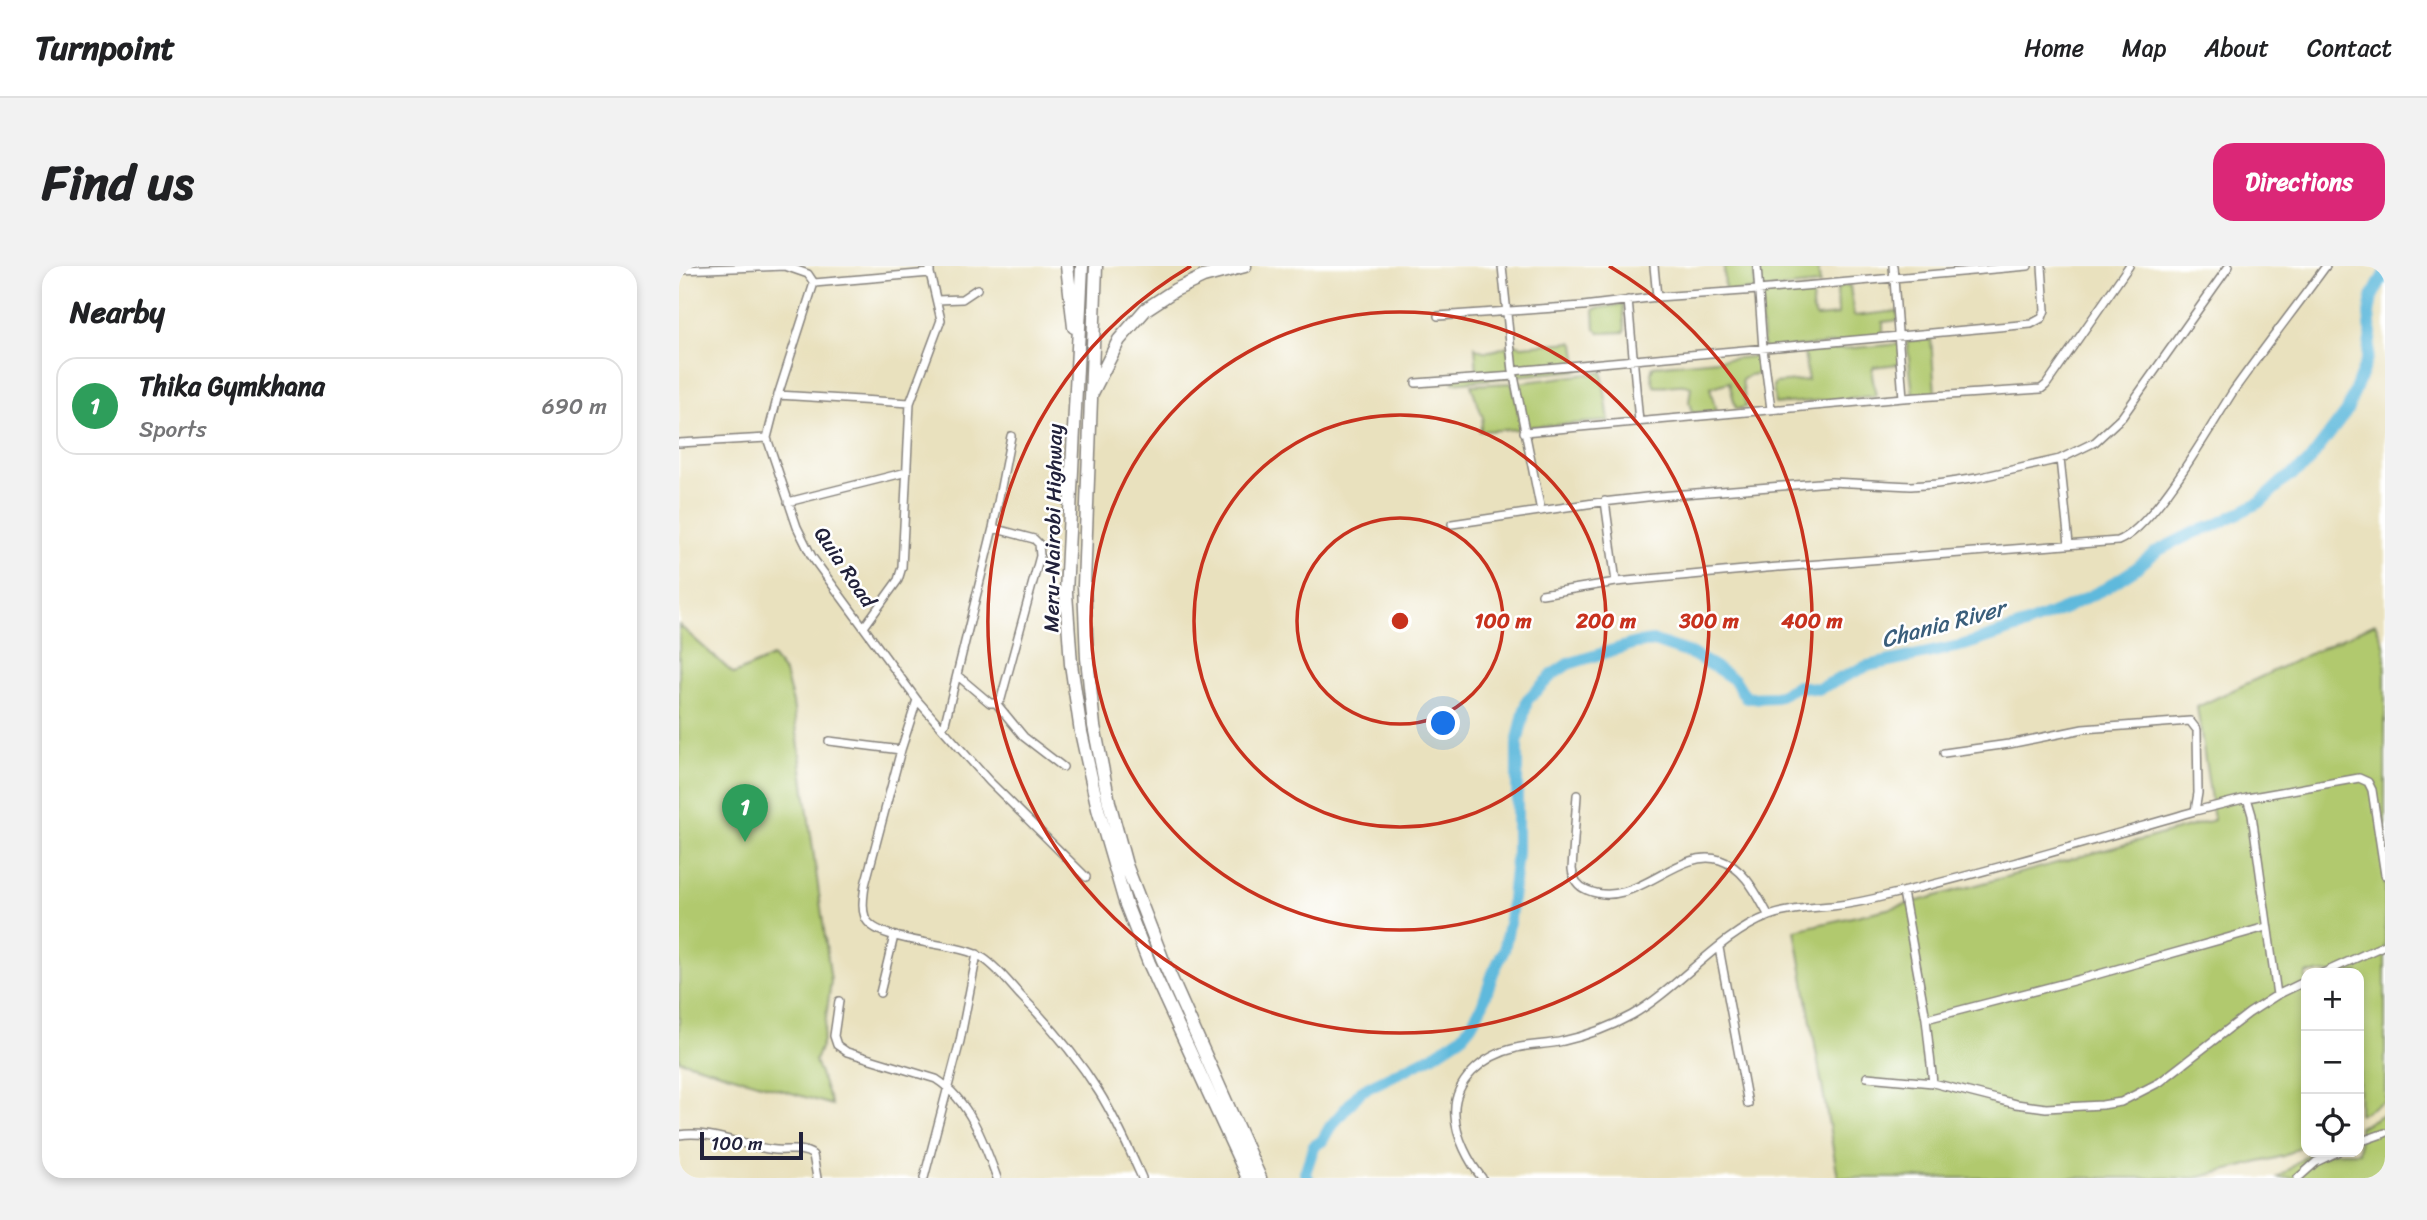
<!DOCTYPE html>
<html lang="en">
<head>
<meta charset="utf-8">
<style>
	:root { --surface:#fff; --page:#f2f2f2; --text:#202124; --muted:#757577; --line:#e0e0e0; --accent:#db2777 }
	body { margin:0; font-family:Sriracha,sans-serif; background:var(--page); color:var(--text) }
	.controls { position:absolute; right:21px; bottom:21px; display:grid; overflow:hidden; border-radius:14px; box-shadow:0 4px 10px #0003 }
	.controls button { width:63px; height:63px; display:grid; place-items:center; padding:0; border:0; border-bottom:2px solid var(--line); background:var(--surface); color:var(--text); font:35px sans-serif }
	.scale { position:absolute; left:21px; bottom:18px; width:103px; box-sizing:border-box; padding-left:7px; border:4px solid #22223b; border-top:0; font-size:19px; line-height:24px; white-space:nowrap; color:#22223b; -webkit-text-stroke:5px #fff; paint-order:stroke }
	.you { position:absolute; left:765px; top:458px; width:24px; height:24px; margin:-18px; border:5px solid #fff; border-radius:50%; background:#1a73e8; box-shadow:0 0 0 10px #1a73e833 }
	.badge { display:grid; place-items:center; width:46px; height:46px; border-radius:50%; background:var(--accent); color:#fff; font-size:23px; font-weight:700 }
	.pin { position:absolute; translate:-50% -58px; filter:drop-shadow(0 2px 4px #0008) }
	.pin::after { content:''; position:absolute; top:37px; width:24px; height:21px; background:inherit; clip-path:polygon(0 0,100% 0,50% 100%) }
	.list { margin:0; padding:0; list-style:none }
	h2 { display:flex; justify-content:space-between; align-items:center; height:91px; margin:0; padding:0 28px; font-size:30px }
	h2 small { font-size:23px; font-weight:400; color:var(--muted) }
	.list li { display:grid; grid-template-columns:46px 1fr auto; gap:21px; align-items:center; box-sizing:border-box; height:98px; margin:0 14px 14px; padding:0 14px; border:2px solid var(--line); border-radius:21px }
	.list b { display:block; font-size:26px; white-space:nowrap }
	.list p { margin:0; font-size:23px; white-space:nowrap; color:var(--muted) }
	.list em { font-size:23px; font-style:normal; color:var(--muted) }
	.icon { flex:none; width:38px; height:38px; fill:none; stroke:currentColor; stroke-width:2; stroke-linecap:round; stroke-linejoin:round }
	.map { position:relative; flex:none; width:1706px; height:912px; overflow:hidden; border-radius:21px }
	header { display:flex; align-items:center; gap:42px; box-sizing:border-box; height:98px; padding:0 35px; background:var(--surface); border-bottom:2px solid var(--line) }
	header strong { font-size:33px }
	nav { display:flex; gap:38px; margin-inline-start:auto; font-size:24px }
	.intro { display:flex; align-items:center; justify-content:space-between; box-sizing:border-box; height:168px; padding:0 42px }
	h1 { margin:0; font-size:49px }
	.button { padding:18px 32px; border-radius:21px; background:var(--accent); color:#fff; font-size:24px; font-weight:700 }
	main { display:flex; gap:42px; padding:0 42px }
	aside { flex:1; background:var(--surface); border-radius:21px; box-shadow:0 4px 10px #0003 }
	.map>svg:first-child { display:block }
	.green { fill:#b1c96e; stroke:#6a7654; stroke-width:2 }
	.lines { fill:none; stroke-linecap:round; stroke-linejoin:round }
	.river { stroke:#5eb9dc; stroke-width:12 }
	.street-casing { stroke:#86827c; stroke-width:10 }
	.highway-casing { stroke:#86827c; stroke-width:15 }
	.street { stroke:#fff; stroke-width:7 }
	.highway { stroke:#fff; stroke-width:12 }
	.ring { fill:none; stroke:#c8321e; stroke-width:3.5 }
	.labels { text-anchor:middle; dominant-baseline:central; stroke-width:5; stroke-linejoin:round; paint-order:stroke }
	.street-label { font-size:21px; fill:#22223b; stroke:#fff }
	.water-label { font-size:23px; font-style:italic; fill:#3a5e7b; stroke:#fff }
	.centre { fill:#c8321e; stroke:#fff; stroke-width:3.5 }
	.ring-label { font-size:21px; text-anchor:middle; font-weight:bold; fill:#c8321e; stroke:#fff; stroke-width:5; stroke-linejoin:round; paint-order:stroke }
</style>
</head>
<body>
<header>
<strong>Turnpoint</strong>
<nav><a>Home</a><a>Map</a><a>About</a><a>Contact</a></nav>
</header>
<div class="intro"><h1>Find us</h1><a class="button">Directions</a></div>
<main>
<aside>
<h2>Nearby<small></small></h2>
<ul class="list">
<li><span class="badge" style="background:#2e9e5b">1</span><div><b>Thika Gymkhana</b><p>Sports</p></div><em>690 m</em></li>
</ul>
</aside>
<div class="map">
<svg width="1706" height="912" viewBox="0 0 1706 912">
	<rect width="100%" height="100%" fill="#fff"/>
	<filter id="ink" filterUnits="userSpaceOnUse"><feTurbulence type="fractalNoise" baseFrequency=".0143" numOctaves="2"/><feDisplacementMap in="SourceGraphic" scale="14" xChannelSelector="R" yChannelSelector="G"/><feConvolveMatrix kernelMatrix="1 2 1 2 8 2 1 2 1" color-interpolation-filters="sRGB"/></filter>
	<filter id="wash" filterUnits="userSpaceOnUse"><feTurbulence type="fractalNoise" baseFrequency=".00686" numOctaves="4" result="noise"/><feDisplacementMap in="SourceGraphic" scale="28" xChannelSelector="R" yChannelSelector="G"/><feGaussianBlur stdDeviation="1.57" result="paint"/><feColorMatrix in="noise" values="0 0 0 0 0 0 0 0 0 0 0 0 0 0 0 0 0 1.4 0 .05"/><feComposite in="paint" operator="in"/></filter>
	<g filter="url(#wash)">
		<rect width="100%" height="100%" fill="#e9e1be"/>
		<path class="green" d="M1045,0H1075L1076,24L1046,26Z
			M1079,0H1139L1141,18L1080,24Z
			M1163,19L1171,20L1175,50L1219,45L1221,54L1204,56V73L1085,84L1080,28L1134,24L1133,42L1137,51L1159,49L1158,24Z
			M944,38L946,66L922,67L916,63L915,43Z
			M1252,72L1256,127L1234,129L1228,75Z
			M893,76L896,78L900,104L837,110L832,77L842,80Z
			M1222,78L1226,102L1219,98L1194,101L1193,109L1197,130L1096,138L1094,120L1096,117L1129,114L1125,86Z
			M828,80L833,111L774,117L775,110L798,107L796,81C805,89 819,84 828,80Z
			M1081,90L1083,107L1071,109L1063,114L1067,141L1057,143L1050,116L1031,122L1037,145L1013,147L1010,136L1012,121C1002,115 987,123 975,120L972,108L974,100Z
			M923,106L930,155L848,161L839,117Z
			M833,117L843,163L801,165L804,152L792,119Z
			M1696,357L1706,380V834L1680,849V707H1627V877L1605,890L1517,912H1159L1116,664L1217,641L1535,554L1518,441Z
			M0,359L55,408L93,391L106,407L114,437L152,715L144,774L136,795L153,839L0,794Z
			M1706,847V912H1599L1632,886H1680V861Z"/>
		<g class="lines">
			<path class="river" d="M629,912L626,907L635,880L643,875L651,861L682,825L753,790L782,771L792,759L804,737L814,707L825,684L831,652L838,586V478L848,434L873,409L889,398L957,377L975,375L1013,388L1036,401L1056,414L1067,432L1097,431L1119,420L1139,423L1188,400L1285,379L1346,359L1387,342L1427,322L1456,303L1478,285L1516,266L1535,260L1581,236L1604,215L1628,198L1668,145L1688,93L1692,68L1690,48L1693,31L1706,6"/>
		</g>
	</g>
	<g filter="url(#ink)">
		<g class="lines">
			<defs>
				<path id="street" d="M823,0L834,105L862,245
					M975,0L978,31
					M1078,0L1084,83L1092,143
					M1214,0L1224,132
					M0,4L106,0L129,8L135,17
					M135,17L99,129L88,172L118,261L133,291L238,434L222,484L150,475
					M135,17L251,7V0
					M258,34L283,33L298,23
					M949,34L960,156
					M759,50L904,40L978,31L1079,24L1349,0
					M834,105L1352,58L1363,52L1366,44L1363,0
					M737,117L835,110
					M99,129L231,137L223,301L219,314L185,361
					M231,137L262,54L251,7
					M845,166L1224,132L1362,123L1367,119L1450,0
					M0,177L88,172
					M1381,193L1390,278
					M926,235L937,316L1087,302L1439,275C1476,261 1532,159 1555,124C1585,82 1617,41 1647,0
					M109,236L228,206
					M773,258L915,237L968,231L1152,216L1232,220L1258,218L1298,212L1381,193L1416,176L1443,151L1550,0
					M863,328L937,316
					M279,410L311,437H317L322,433L361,290L360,278L355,273L314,262
					M238,434L310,515L407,611
					M317,437L345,471L384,501
					M262,461L266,457L314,262L332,170
					M222,484L186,619C185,630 182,640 186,651C196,678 280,675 304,692C319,702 330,717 342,730C371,759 398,791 420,826C437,853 450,883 463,912
					M898,529L893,603C894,613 898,620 908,624C957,645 998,580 1041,594C1066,602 1078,629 1090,650
					M1568,532L1680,512L1689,516L1693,524L1706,609
					M1224,626L1247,753L1254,817
					M1040,682L1069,838
					M1644,707L1706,679
					M201,727L215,670
					M1598,729L1627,715
					M160,735L155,770L158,779L168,786L257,813C290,834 305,876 318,912
					M1247,753L1413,710L1587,661
					M1188,811L1254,817L1337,838L1367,842L1423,839L1442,836L1481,816L1570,747L1598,729L1573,549L1568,532L1516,545
					M0,869C34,864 64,881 97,884C110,885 123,881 134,889L138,912
					M1680,876L1706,867
					M245,912L281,775L298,688
					M803,912C790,896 777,871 776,850C773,815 805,789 837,782C853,778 869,779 884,775C907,770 933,760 953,749C1000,722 1041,668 1090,650C1110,643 1132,642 1153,640C1172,638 1191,634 1210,629C1313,605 1415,574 1516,545L1519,527L1518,464L1511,455L1404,463L1330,478L1265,487
					M1619,912L1637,896L1658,886"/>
				<path id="highway" d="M388,0L395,61
					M403,0L387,327L392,398L402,466L419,543L446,636L470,697L569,912
					M417,0L405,319L408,392L415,460L430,536L447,599L483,692L581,912
					M413,127L440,74L467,43L496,24L524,11L566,0"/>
			</defs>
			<use href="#street" class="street-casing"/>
			<use href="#highway" class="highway-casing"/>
			<use href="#street" class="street"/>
			<use href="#highway" class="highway"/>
		</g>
	</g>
	<g class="ring">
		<circle cx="721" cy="355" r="103"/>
		<circle cx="721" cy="355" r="206"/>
		<circle cx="721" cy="355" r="309"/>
		<path d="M930 0A412 412 0 1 1 512 0"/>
	</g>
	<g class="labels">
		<g class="street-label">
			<text transform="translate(374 262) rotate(-89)">Meru-Nairobi Highway</text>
			<text transform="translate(166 301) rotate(56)">Quia Road</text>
		</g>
		<g class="water-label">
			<text transform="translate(1264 358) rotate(-15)">Chania River</text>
		</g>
	</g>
	<circle cx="721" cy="355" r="10" class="centre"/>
	<g class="ring-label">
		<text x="824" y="362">100 m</text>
		<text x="927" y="362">200 m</text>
		<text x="1030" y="362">300 m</text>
		<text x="1133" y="362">400 m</text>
	</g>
</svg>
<div class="controls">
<button>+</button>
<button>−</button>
<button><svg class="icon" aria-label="locate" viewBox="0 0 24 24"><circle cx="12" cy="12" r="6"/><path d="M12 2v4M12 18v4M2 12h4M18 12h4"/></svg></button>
</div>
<div class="scale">100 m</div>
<div class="you"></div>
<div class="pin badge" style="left:66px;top:576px;background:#2e9e5b">1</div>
</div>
</main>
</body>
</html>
